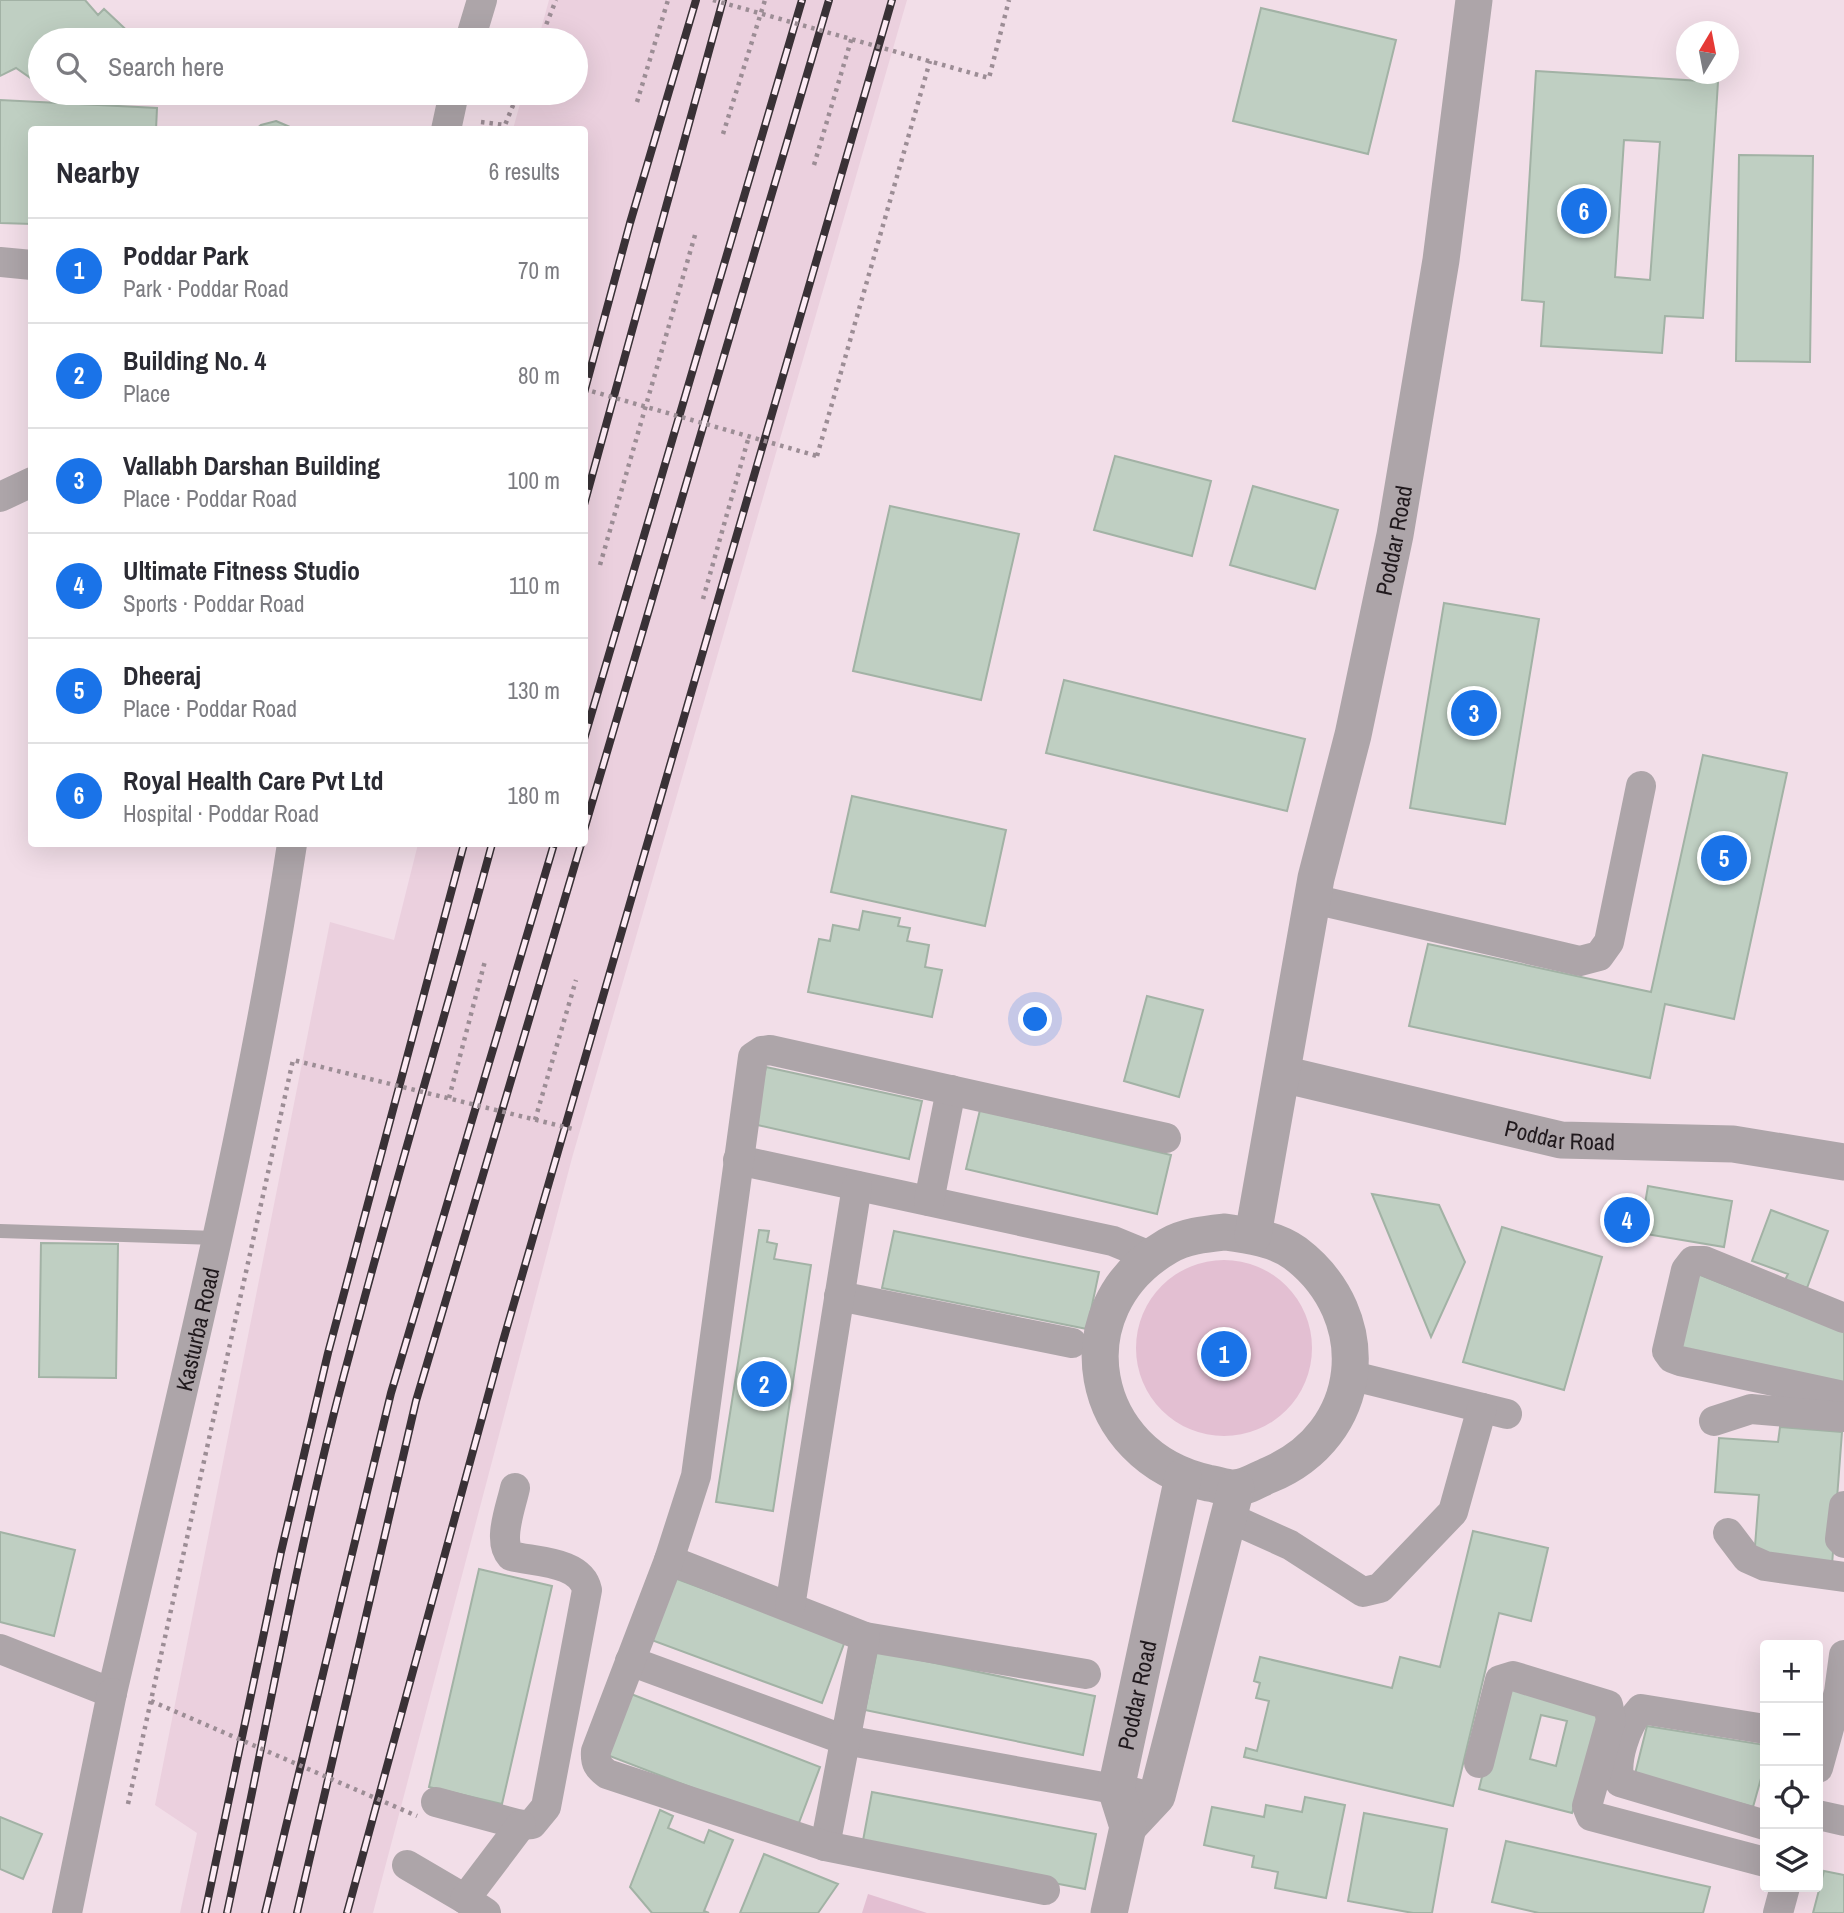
<!DOCTYPE html>
<html lang="en">
<head>
<meta charset="utf-8">
<style>
	:root { --surface:#fff; --page:#f7f7f7; --text:#2b2b33; --muted:#7c7c81; --line:#e1e1e2; --accent:#1a73e8 }
	body { margin:0; font-family:"Archivo Narrow",sans-serif; background:var(--page); color:var(--text) }
	.controls { position:absolute; right:21px; bottom:21px; display:grid; overflow:hidden; border-radius:7px; box-shadow:0 7px 28px #0002 }
	.controls button { width:63px; height:63px; display:grid; place-items:center; padding:0; border:0; border-bottom:2px solid var(--line); background:var(--surface); color:var(--text); font:35px sans-serif }
	.compass { position:absolute; left:1676px; top:21px; width:63px; height:63px; border-radius:50%; background:var(--surface); box-shadow:0 7px 28px #0002; rotate:10deg }
	.you { position:absolute; left:1036px; top:1020px; width:24px; height:24px; margin:-18px; border:5px solid #fff; border-radius:50%; background:#1a73e8; box-shadow:0 0 0 10px #1a73e833 }
	.badge { display:grid; place-items:center; width:46px; height:46px; border-radius:50%; background:var(--accent); color:#fff; font-size:23px; font-weight:700 }
	.pin { position:absolute; translate:-50% -50%; border:4px solid #fff; box-shadow:0 2px 7px #0006 }
	.list { margin:0; padding:0; list-style:none }
	h2 { display:flex; justify-content:space-between; align-items:center; height:91px; margin:0; padding:0 28px; font-size:30px }
	h2 small { font-size:23px; font-weight:400; color:var(--muted) }
	.list li { display:grid; grid-template-columns:46px 1fr auto; gap:21px; align-items:center; box-sizing:border-box; height:105px; padding:0 28px; border-top:2px solid var(--line) }
	.list b { display:block; font-size:26px; white-space:nowrap }
	.list p { margin:0; font-size:23px; white-space:nowrap; color:var(--muted) }
	.list em { font-size:23px; font-style:normal; color:var(--muted) }
	.icon { flex:none; width:38px; height:38px; fill:none; stroke:currentColor; stroke-width:2; stroke-linecap:round; stroke-linejoin:round }
	.map { position:relative; flex:none; width:1844px; height:1913px; overflow:hidden }
	.search { position:absolute; background:var(--surface); box-shadow:0 7px 28px #0002; left:28px; top:28px; width:560px; height:77px; display:flex; align-items:center; gap:18px; box-sizing:border-box; padding:0 24px; border-radius:38px; color:var(--muted); font-size:26px }
	.panel { position:absolute; background:var(--surface); box-shadow:0 7px 28px #0002; left:28px; top:126px; width:560px; height:721px; border-radius:7px }
	.map>svg:first-child { display:block }
	.built { fill:#ebd0de }
	.green { fill:#e3bfd2 }
	.building { fill:#bfcfc2; stroke:#a2b2a5; stroke-width:2; fill-rule:evenodd }
	.lines { fill:none; stroke-linecap:round; stroke-linejoin:round }
	.path { stroke:#9c8d95; stroke-width:4.5; stroke-dasharray:3.5 5; stroke-linecap:butt }
	.service { stroke:#ada5a9; stroke-width:14 }
	.minor { stroke:#ada5a9; stroke-width:30 }
	.tertiary { stroke:#ada5a9; stroke-width:37 }
	.rail-casing { stroke:#393136; stroke-width:8 }
	.rail { stroke:#fdecf5; stroke-width:5; stroke-dasharray:16; stroke-linecap:butt }
	.path-bridge { stroke:#9c8d95; stroke-width:4.5; stroke-dasharray:3.5 5; stroke-linecap:butt }
	.labels { text-anchor:middle; dominant-baseline:central; stroke-width:5; stroke-linejoin:round; paint-order:stroke }
	.street-label { font-size:23px; fill:#20191d; stroke:#fdecf5 }
</style>
</head>
<body>
<div class="map">
<svg width="1844" height="1913" viewBox="0 0 1844 1913">
	<rect width="100%" height="100%" fill="#f2dee8"/>
	<path class="built" d="M549,0H907L572,1158L373,1913H180L197,1833L155,1805L330,922L394,940L418,844H584V130L513,129L523,93H576V40H538Z"/>
	<path class="green" d="M1136 1348a88 88 0 1 1 176 0a88 88 0 1 1-176 0Z
		M868,1894L927,1913H862Z"/>
	<path class="building" d="M0,0H85L98,15L104,9L136,39L40,40V75L32,79L16,68L0,76Z
		M1261,8L1396,40L1368,154L1233,121Z
		M1536,71L1718,82L1703,318L1665,316L1662,353L1541,346L1544,302L1522,300Z
		M57,93H91L86,98Z
		M0,100L157,108L156,130H32V224L0,223Z
		M276,121L297,130H255L261,125Z
		M1624,140L1660,142L1650,280L1615,277Z
		M1739,155L1813,156L1810,362L1736,361Z
		M1115,456L1211,481L1192,556L1094,530Z
		M1253,486L1338,510L1315,589L1230,565Z
		M890,506L1019,534L981,700L853,671Z
		M1444,603L1539,619L1505,824L1410,808Z
		M1064,680L1305,739L1287,811L1046,753Z
		M1703,755L1787,773L1734,1019L1665,1004L1650,1078L1409,1026L1428,944L1651,992Z
		M852,796L1006,830L985,926L831,892Z
		M863,911L900,918L898,926L910,928L907,941L929,945L925,967L942,970L932,1017L808,992L819,939L830,941L833,925L859,930Z
		M1147,996L1203,1010L1179,1097L1124,1081Z
		M766,1067L922,1101L909,1159L753,1124Z
		M980,1110L1171,1155L1157,1214L966,1169Z
		M1648,1186L1732,1201L1724,1247L1640,1233Z
		M1372,1194L1439,1205L1465,1262L1431,1337Z
		M1771,1210L1828,1231L1807,1288L1785,1280L1788,1274L1752,1261Z
		M1502,1227L1602,1257L1564,1390L1463,1362Z
		M759,1230L769,1231L767,1242L777,1244L774,1259L811,1265L773,1511L716,1502Z
		M894,1231L1099,1272L1087,1329L882,1288Z
		M41,1243L118,1244L116,1378L39,1377Z
		M1698,1274L1844,1332V1392L1679,1350Z
		M1780,1427L1842,1432L1832,1565L1754,1559L1759,1495L1715,1492L1719,1438L1778,1442Z
		M1473,1531L1548,1548L1531,1621L1499,1613L1453,1806L1244,1757L1246,1748L1257,1751L1269,1701L1256,1698L1260,1683L1254,1681L1260,1657L1392,1688L1400,1657L1440,1667Z
		M0,1532L75,1550L54,1636L0,1622Z
		M479,1569L552,1586L502,1804L429,1787Z
		M669,1576L845,1641L822,1703L646,1638Z
		M877,1651L1095,1696L1083,1755L865,1710Z
		M1504,1687L1605,1716L1572,1813L1479,1789ZM1541,1715L1567,1721L1556,1766L1530,1759Z
		M631,1694L820,1767L797,1828L607,1755Z
		M1647,1726L1765,1745V1764L1753,1807L1635,1774Z
		M872,1792L1096,1834L1085,1889L862,1846Z
		M1305,1797L1345,1805L1326,1898L1275,1888L1278,1872L1252,1867L1254,1856L1204,1845L1212,1807L1264,1817L1266,1805L1302,1812Z
		M660,1810L673,1816L668,1828L704,1843L709,1830L733,1840L704,1911L709,1913H652L630,1887Z
		M1364,1813L1447,1829L1432,1913H1413L1348,1901Z
		M0,1817L42,1834L23,1879L0,1869Z
		M1506,1841L1710,1887L1703,1913H1539L1492,1902Z
		M764,1854L838,1884L818,1913H740Z
		M1824,1871L1844,1875V1913H1813Z"/>
	<g class="lines">
		<path class="path" d="M540,40L556,0
			M637,102L668,0
			M481,122L505,125L518,93
			M723,134L765,0
			M814,165L852,37
			M817,456L930,61
			M600,565L695,235
			M703,599L749,436
			M449,1098L485,961
			M535,1120L576,980"/>
		<path class="service" d="M0,1231L216,1238"/>
		<g class="minor">
			<path d="M470,40L482,0"/>
			<path d="M446,130L454,93"/>
			<path d="M0,262L32,265"/>
			<path d="M0,497L32,482"/>
			<path d="M1313,899L1580,961L1599,956L1609,942L1641,786"/>
			<path d="M738,1160L1113,1241L1152,1257"/>
			<path d="M929,1201L951,1090"/>
			<path d="M839,1296L1072,1343"/>
			<path d="M1844,1318L1704,1261H1693L1686,1270L1667,1351L1672,1358L1680,1361L1844,1396"/>
			<path d="M1349,1375L1507,1414"/>
			<path d="M1714,1421L1751,1409L1844,1417"/>
			<path d="M1844,1506L1840,1539L1844,1543"/>
			<path d="M1230,1518L1290,1545L1363,1592L1380,1588L1453,1512L1482,1408"/>
			<path d="M1728,1533L1747,1558L1765,1566L1844,1577"/>
			<path d="M669,1560L865,1637L1086,1674"/>
			<path d="M790,1607L857,1186"/>
			<path id="s1" d="M0,1649L112,1693C177,1411 249,1129 292,844"/>
			<path d="M630,1661L845,1740L1136,1793"/>
			<path d="M1765,1729L1641,1709C1626,1725 1614,1761 1620,1782L1765,1825"/>
			<path d="M1479,1763L1500,1680L1513,1676L1608,1705L1611,1720L1587,1806L1591,1816L1765,1862"/>
			<path d="M1818,1768L1839,1692L1844,1655"/>
			<path d="M436,1802L521,1825L532,1824L546,1807L587,1590C581,1561 535,1562 511,1556C497,1541 511,1507 515,1488"/>
			<path d="M1818,1815L1844,1821"/>
			<path d="M825,1846L865,1637"/>
			<path d="M407,1865L465,1899"/>
			<path d="M1045,1890L825,1846L607,1774C598,1767 595,1763 596,1751L669,1560L696,1476L753,1057L762,1051L770,1050L1166,1138"/>
			<path d="M67,1913L112,1693"/>
			<path d="M486,1913L465,1899L521,1825"/>
			<path d="M1778,1913L1785,1887"/>
		</g>
		<g class="tertiary">
			<path id="s2" d="M1282,1074L1561,1140L1733,1144L1844,1162"/>
			<path d="M1225,1232C1248,1235 1276,1239 1295,1253C1378,1316 1366,1435 1269,1475C1259,1479 1245,1488 1234,1488C1226,1488 1216,1484 1208,1483C1088,1457 1059,1309 1168,1246C1185,1236 1206,1234 1225,1232Z"/>
			<path id="s3" d="M1253,1235L1316,878L1353,735L1395,535L1441,260L1474,0"/>
			<path d="M1128,1827L1157,1796L1236,1488"/>
			<path id="s4" d="M1109,1913L1128,1827L1116,1789L1183,1477"/>
		</g>
		<defs>
			<path id="rail" d="M584,393L630,223L696,0
				M584,505L723,0
				M584,739L802,0
				M584,830L829,0
				M205,1913L281,1552L328,1353L464,844
				M227,1913C267,1727 299,1539 349,1356C394,1184 446,1015 492,844
				M265,1913L391,1393L554,844
				M297,1913L416,1401L581,844
				M347,1913L503,1341L892,0"/>
		</defs>
		<use href="#rail" class="rail-casing"/>
		<use href="#rail" class="rail"/>
		<path class="path-bridge" d="M713,0L989,78L1009,0
			M584,389L817,456
			M151,1701L417,1816
			M128,1804L293,1060L573,1129"/>
	</g>
	<g class="labels">
		<g class="street-label">
			<text stroke="none"><textPath href="#s3" startOffset="709">Poddar Road</textPath></text>
			<text stroke="none"><textPath href="#s2" startOffset="285">Poddar Road</textPath></text>
			<text stroke="none"><textPath href="#s1" startOffset="494">Kasturba Road</textPath></text>
			<text stroke="none"><textPath href="#s4" startOffset="224">Poddar Road</textPath></text>
		</g>
	</g>
</svg>
<div class="controls">
<button>+</button>
<button>−</button>
<button><svg class="icon" aria-label="locate" viewBox="0 0 24 24"><circle cx="12" cy="12" r="6"/><path d="M12 2v4M12 18v4M2 12h4M18 12h4"/></svg></button>
<button><svg class="icon" aria-label="layers" viewBox="0 0 24 24"><path d="M12 4l9 5-9 5-9-5zM3 14l9 5 9-5"/></svg></button>
</div>
<svg class="compass" viewBox="-18 -18 36 36"><path d="M0-13l5 13h-10z" fill="#e53935"/><path d="M0 13l5-13h-10z" fill="#7c7c81"/></svg>
<div class="you"></div>
<div class="pin badge" style="left:1224px;top:1354px">1</div>
<div class="pin badge" style="left:764px;top:1384px">2</div>
<div class="pin badge" style="left:1474px;top:713px">3</div>
<div class="pin badge" style="left:1627px;top:1220px">4</div>
<div class="pin badge" style="left:1724px;top:858px">5</div>
<div class="pin badge" style="left:1584px;top:211px">6</div>
<div class="search"><svg class="icon" aria-label="search" viewBox="0 0 24 24"><circle cx="10" cy="10" r="6"/><path d="M15 15l6 6"/></svg>Search here</div>
<section class="panel">
<h2>Nearby<small>6 results</small></h2>
<ul class="list">
<li><span class="badge">1</span><div><b>Poddar Park</b><p>Park · Poddar Road</p></div><em>70 m</em></li>
<li><span class="badge">2</span><div><b>Building No. 4</b><p>Place</p></div><em>80 m</em></li>
<li><span class="badge">3</span><div><b>Vallabh Darshan Building</b><p>Place · Poddar Road</p></div><em>100 m</em></li>
<li><span class="badge">4</span><div><b>Ultimate Fitness Studio</b><p>Sports · Poddar Road</p></div><em>110 m</em></li>
<li><span class="badge">5</span><div><b>Dheeraj</b><p>Place · Poddar Road</p></div><em>130 m</em></li>
<li><span class="badge">6</span><div><b>Royal Health Care Pvt Ltd</b><p>Hospital · Poddar Road</p></div><em>180 m</em></li>
</ul>
</section>
</div>
</body>
</html>
